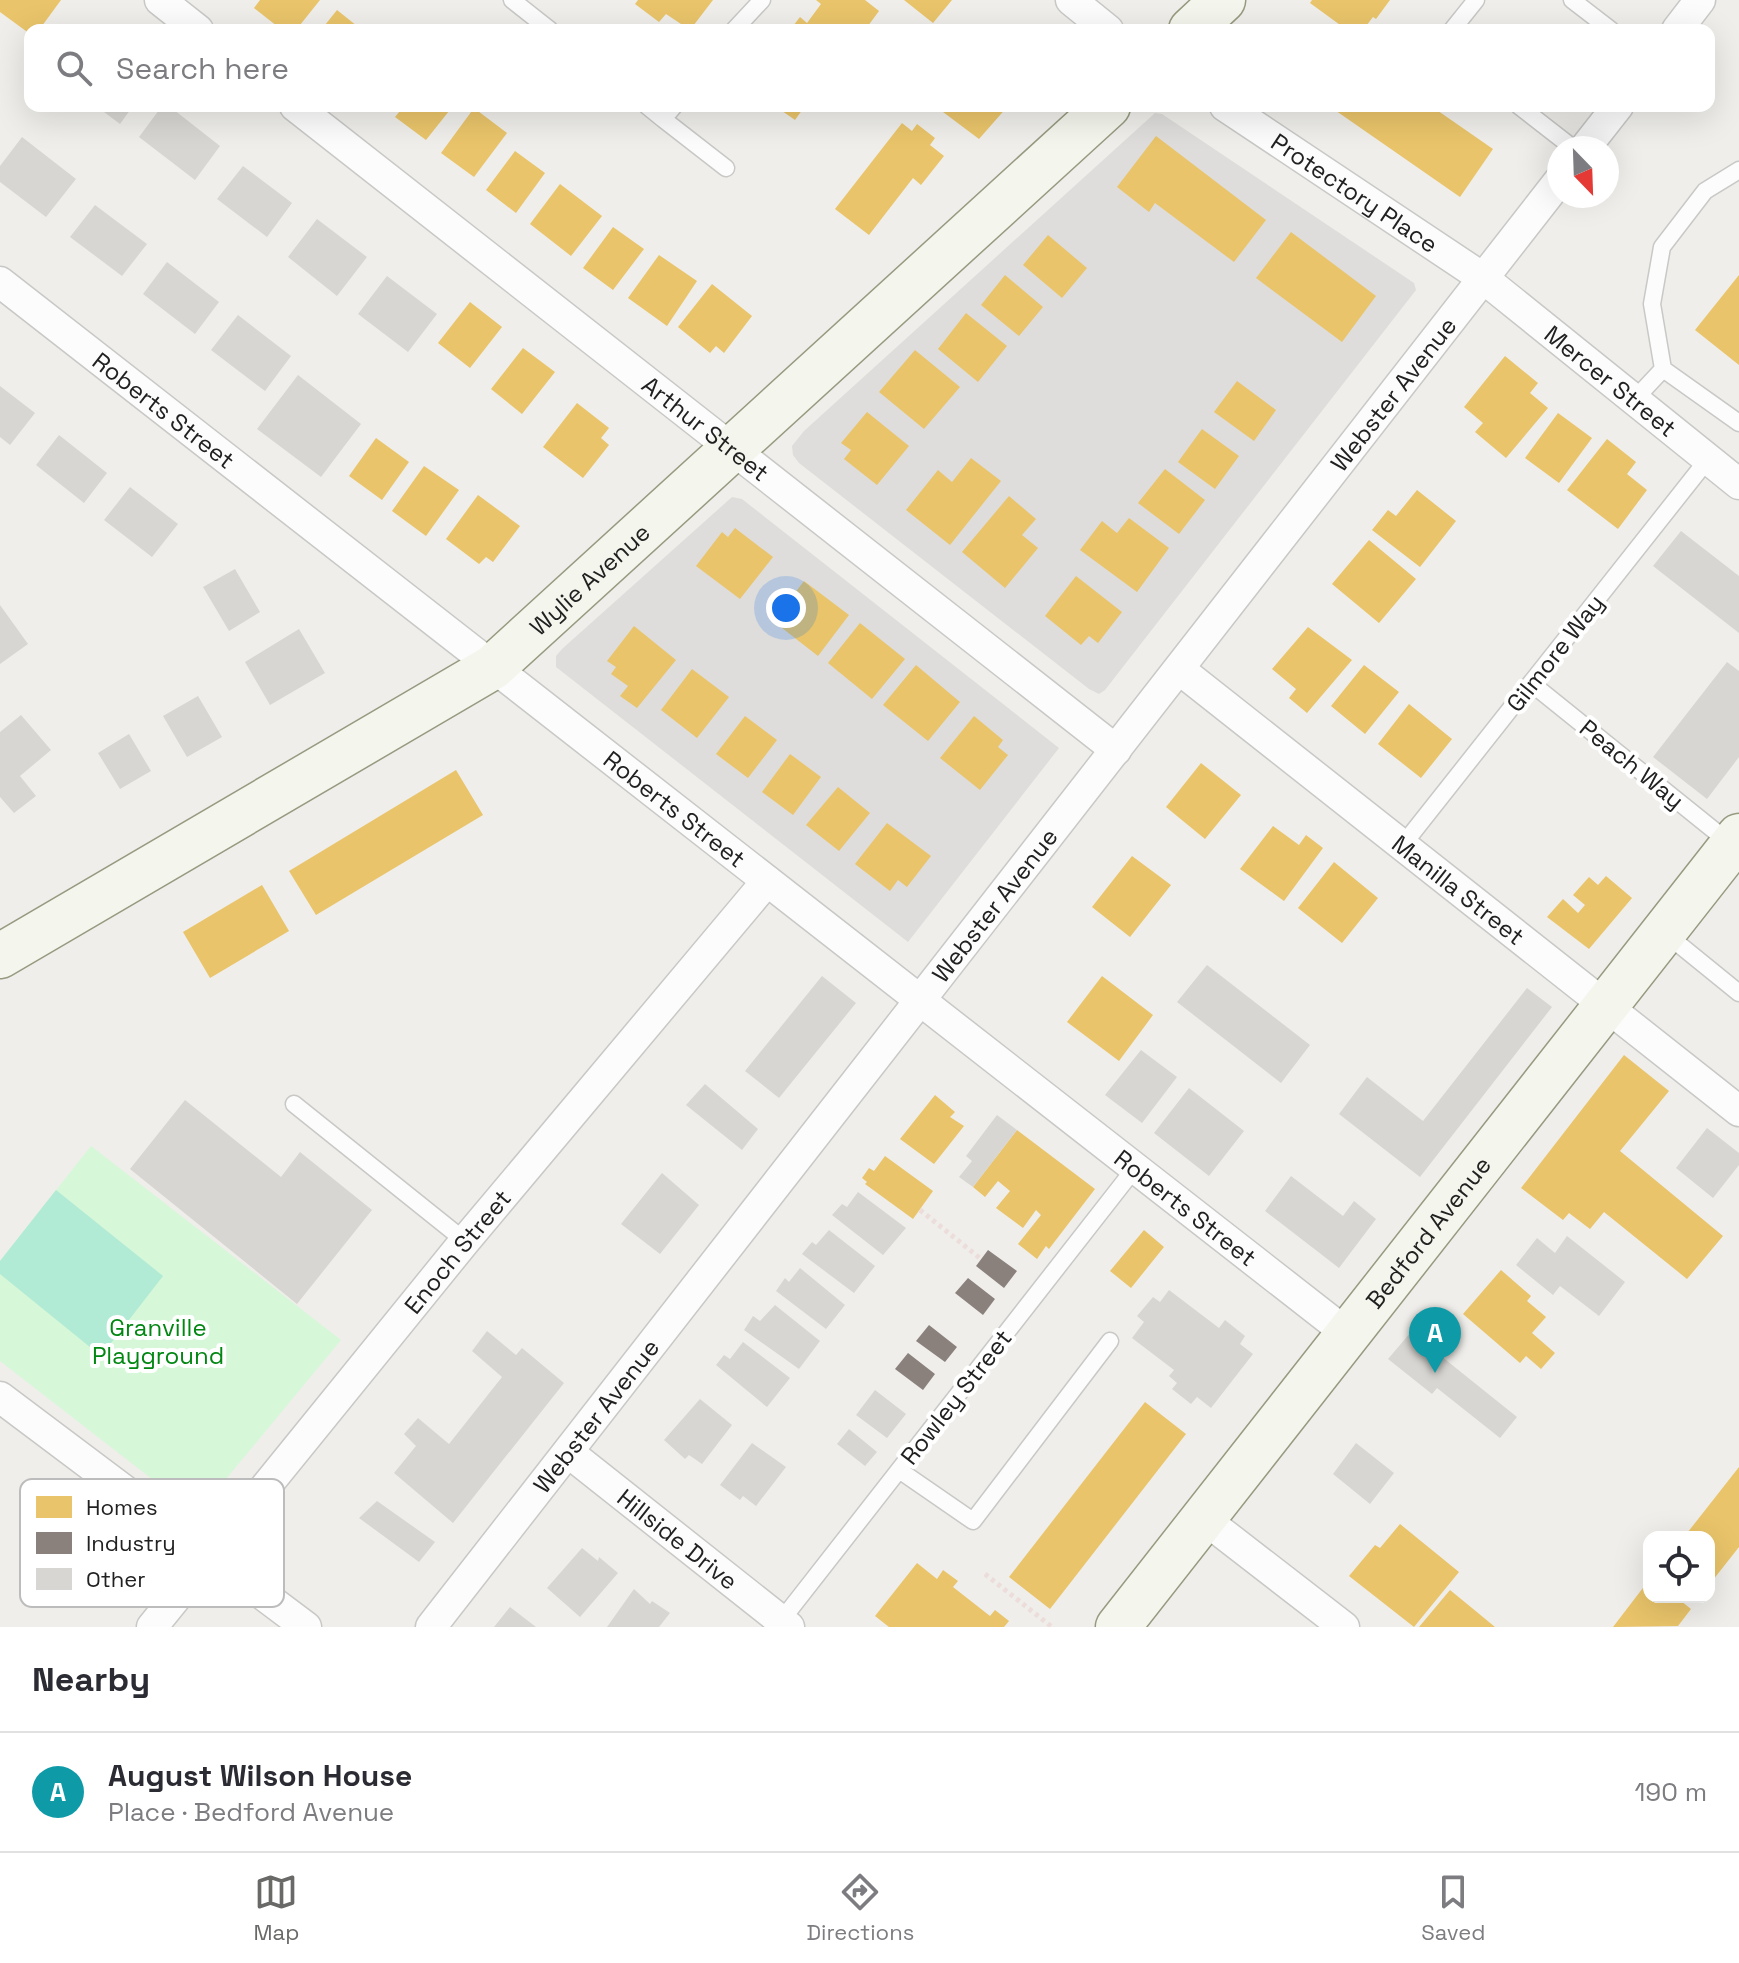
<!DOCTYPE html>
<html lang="en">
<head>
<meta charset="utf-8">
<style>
	:root { --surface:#fff; --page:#f2f2f3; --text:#2b2b33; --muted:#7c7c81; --line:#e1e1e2; --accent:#696967 }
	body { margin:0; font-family:"Space Grotesk",sans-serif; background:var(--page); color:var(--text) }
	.controls { position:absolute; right:24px; bottom:24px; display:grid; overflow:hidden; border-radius:16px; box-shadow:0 8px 32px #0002 }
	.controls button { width:72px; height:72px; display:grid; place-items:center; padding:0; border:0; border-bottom:2px solid var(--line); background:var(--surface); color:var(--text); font:40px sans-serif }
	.compass { position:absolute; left:1547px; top:136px; width:72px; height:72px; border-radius:50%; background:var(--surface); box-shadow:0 8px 32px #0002; rotate:157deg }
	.you { position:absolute; left:786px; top:608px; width:28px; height:28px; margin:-20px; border:6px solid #fff; border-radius:50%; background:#1a73e8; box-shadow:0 0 0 12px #1a73e833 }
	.badge { display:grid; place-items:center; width:52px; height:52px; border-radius:50%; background:var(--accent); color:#fff; font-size:26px; font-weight:700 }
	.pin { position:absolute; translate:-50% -66px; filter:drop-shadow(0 2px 4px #0008) }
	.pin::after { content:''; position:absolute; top:42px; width:28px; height:24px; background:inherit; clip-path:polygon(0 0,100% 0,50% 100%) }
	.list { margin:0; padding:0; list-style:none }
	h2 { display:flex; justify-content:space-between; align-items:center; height:104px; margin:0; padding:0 32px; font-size:34px }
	h2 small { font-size:26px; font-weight:400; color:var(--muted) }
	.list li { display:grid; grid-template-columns:52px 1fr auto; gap:24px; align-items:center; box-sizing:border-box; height:120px; padding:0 32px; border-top:2px solid var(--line) }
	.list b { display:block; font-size:30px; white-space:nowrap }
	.list p { margin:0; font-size:26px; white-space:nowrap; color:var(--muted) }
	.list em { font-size:26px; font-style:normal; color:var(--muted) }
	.icon { flex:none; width:44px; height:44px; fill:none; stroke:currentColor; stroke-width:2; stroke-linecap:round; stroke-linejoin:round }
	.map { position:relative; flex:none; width:1739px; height:1627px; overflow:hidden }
	.search { position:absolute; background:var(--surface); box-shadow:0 8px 32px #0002; left:24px; right:24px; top:24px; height:88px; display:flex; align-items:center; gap:20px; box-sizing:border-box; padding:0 28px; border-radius:16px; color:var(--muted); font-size:30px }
	.sheet { height:224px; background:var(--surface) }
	nav { display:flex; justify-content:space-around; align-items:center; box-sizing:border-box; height:112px; border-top:2px solid var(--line); background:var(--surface); font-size:22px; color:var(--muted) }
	nav a { display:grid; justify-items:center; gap:4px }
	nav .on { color:var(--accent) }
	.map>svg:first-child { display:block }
	.residential { fill:#dedddb }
	.park { fill:#d6f7d8 }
	.pitch { fill:#b1ebd5 }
	.homes { fill:#e9c46a }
	.industry { fill:#8a817c }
	.building { fill:#d8d6d2 }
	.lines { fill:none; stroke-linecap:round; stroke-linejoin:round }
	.lane-casing { stroke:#c8c8c6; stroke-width:19 }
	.street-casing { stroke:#c8c8c6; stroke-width:33 }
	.secondary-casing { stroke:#979a80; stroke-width:47 }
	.path { stroke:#ecddda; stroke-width:5; stroke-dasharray:4 4; stroke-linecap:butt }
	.lane { stroke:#fdfcfc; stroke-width:16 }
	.street { stroke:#fdfcfc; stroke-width:30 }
	.secondary { stroke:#f4f5ec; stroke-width:44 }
	.labels { text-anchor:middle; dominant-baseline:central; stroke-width:8; stroke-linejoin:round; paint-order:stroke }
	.street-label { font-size:24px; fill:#212121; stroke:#fff }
	.park-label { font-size:24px; fill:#028713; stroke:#fff }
	.key { fill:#fff; stroke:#bcbcbc; stroke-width:2 }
	.key-label { font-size:22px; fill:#212121 }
</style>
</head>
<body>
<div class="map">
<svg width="1739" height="1627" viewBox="0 0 1739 1627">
	<rect width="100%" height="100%" fill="#efeeea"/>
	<path class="residential" d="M1155,113L1162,114L1414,283L1416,290L1105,690L1099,694L1089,689L799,463L793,455L792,446L804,431Z
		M732,497L742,499L1059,748L908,942L556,667V656L562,649Z"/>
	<path class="park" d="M91,1146L341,1340L197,1514L0,1361V1261Z"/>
	<path class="pitch" d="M56,1190L163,1276L101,1356L0,1274V1261Z"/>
	<path class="homes" d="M0,0H61L39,30H30V34L0,12Z
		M260,0H320L296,30H282L254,8Z
		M638,0H713L690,30L666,14L659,22L635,4Z
		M816,0H865L879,11L865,30H790L800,17L807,23L821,4Z
		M904,0H952L933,23Z
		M1312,0H1390L1376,19L1373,17L1363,30H1347L1310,3Z
		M337,10L362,30H321Z
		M404,106H453L426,140L395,117Z
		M775,106H805L795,120Z
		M948,106H1008L979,139L943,112Z
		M1329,106H1431L1493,149L1460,197Z
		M474,108L507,133L474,177L441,153Z
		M902,123L912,131L917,124L935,138L930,145L944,156L921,185L913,178L869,235L835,209Z
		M1156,136L1266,220L1234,262L1155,203L1149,212L1117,187Z
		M515,151L545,173L516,213L486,190Z
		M560,184L602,216L571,256L530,224Z
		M613,227L644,249L613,290L583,268Z
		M1291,232L1376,296L1342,342L1256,278Z
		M1048,235L1087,268L1062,298L1023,265Z
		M659,255L697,281L667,326L628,298Z
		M1005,275L1043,307L1019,336L981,305Z
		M1739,275V365L1695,330Z
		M712,284L752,316L724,353L716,346L710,353L678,327Z
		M470,302L502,327L470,368L438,343Z
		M966,313L1007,346L978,382L938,349Z
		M523,348L555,372L522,414L491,389Z
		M915,350L960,387L924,429L879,392Z
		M1505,356L1538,383L1530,393L1548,408L1506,458L1475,432L1483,423L1464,407Z
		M1237,381L1276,410L1254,441L1214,412Z
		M577,403L609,428L601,438L609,445L583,478L543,447Z
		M867,412L909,446L877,485L844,459L851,450L841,443Z
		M1558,413L1592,438L1559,483L1525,458Z
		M1202,429L1239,456L1215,489L1178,462Z
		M376,438L409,462L382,500L349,476Z
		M1607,439L1636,462L1627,474L1647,490L1618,529L1567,490Z
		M971,458L1001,481L950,545L906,510L938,470L952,482Z
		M424,466L459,490L426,536L392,511Z
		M1165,469L1205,500L1179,534L1138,503Z
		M1417,490L1456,521L1420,567L1372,530L1388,510L1396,516Z
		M478,495L520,526L493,562L486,557L479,564L446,539Z
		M1009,496L1036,519L1022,535L1038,548L1005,588L962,552Z
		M1129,518L1169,548L1137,592L1080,550L1102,521L1117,533Z
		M735,528L773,557L740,599L696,566L722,532L728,537Z
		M1369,540L1416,579L1379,623L1332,584Z
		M1076,576L1122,612L1098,643L1089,636L1081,645L1045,616Z
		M804,581L849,615L818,656L773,621Z
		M860,623L905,659L872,699L828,663Z
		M634,626L676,660L637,708L620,696L628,686L611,674L616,667L607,661Z
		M1308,627L1352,660L1307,713L1289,698L1296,689L1272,669Z
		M916,665L960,702L928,741L883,705Z
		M1364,665L1399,692L1365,734L1331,706Z
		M692,669L729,697L697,738L661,710Z
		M1409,704L1452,739L1421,778L1378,744Z
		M745,716L777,740L748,778L716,754Z
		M974,716L1003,740L998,747L1008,755L980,790L940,758Z
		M790,754L821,777L793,815L762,792Z
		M1201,763L1241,795L1205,839L1166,807Z
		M456,770L483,815L316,915L289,871Z
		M838,787L870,813L839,851L806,825Z
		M887,823L931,856L907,887L898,880L890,891L855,864Z
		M1273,826L1299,845L1306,835L1323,848L1284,901L1240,869Z
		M1132,856L1171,885L1130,937L1092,907Z
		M1334,862L1378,898L1342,943L1298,908Z
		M1606,876L1632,898L1589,949L1547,917L1563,899L1578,913L1585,905L1573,895L1589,877L1598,885Z
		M262,885L289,931L210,978L183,932Z
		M1102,976L1153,1015L1119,1061L1067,1022Z
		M1624,1055L1669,1091L1620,1151L1723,1236L1687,1279L1604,1212L1590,1229L1569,1213L1563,1220L1521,1188Z
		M935,1095L955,1112L950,1117L964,1126L934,1164L900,1139Z
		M1017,1130L1095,1189L1049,1249L1046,1246L1037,1259L1018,1244L1041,1215L1036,1210L1023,1228L996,1208L1010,1191L998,1181L985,1197L973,1187Z
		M885,1156L933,1191L913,1219L865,1184L867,1182L862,1178L869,1168L874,1171Z
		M1144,1230L1164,1247L1131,1288L1110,1271Z
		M1501,1270L1531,1296L1527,1301L1546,1317L1532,1333L1555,1353L1541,1369L1526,1356L1520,1363L1463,1314Z
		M1145,1402L1186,1434L1050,1609L1009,1577Z
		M1739,1467V1547L1709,1585V1537H1684Z
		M1400,1524L1459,1572L1414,1627L1349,1576L1375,1545L1380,1548Z
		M917,1563L937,1579L943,1570L958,1581L953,1587L990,1616L995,1610L1009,1621L1004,1627H889L875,1616Z
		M1649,1580V1597H1676L1691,1609L1678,1626L1613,1627Z
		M1450,1590L1472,1608L1495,1627H1419Z"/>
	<path class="industry" d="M988,1250L1017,1271L1004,1288L976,1266Z
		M968,1278L995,1299L983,1315L955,1293Z
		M929,1325L957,1347L945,1362L916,1341Z
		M908,1353L935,1374L923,1390L895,1369Z"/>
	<path class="building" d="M96,106H133L120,124Z
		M162,106H169L220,146L195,180L139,137Z
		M22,137L76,179L46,217L0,182V166Z
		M243,166L292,203L267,237L217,199Z
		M95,205L147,244L122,276L70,237Z
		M317,219L367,257L337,296L288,257Z
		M167,262L219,302L195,334L143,294Z
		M387,276L437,314L408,352L358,314Z
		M238,315L291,356L265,391L211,350Z
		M298,375L361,424L321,477L257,429Z
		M0,386L35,413L10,445L0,437Z
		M59,435L107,473L84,503L36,465Z
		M130,487L178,524L152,557L104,520Z
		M1681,531L1739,576V633L1653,566Z
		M235,569L260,612L229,631L203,587Z
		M0,605L28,644L0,664Z
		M299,629L325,673L270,705L245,662Z
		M1727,662L1739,671V757L1707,799L1653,757Z
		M198,696L222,737L187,757L163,716Z
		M21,715L51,750L20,776L36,796L14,813L0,797V732Z
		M129,734L151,771L120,789L98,753Z
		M1207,965L1310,1045L1281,1083L1177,1002Z
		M822,976L856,1003L779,1098L745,1071Z
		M1527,988L1552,1007L1420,1177L1339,1114L1367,1077L1423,1121Z
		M1141,1050L1177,1077L1142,1123L1105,1095Z
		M705,1084L758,1129L742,1150L686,1105Z
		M1189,1088L1244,1131L1209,1176L1154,1133Z
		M185,1100L281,1177L300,1152L372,1210L297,1304L130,1169Z
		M997,1115L1017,1130L973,1187L959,1177L972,1161L966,1156Z
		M1707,1128L1739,1153V1165L1713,1198L1676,1168Z
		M662,1173L699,1205L660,1254L621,1224Z
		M1291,1176L1343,1216L1354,1201L1376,1219L1339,1268L1265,1211Z
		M858,1192L906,1228L883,1255L832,1215L842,1204L847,1207Z
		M829,1230L875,1266L854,1293L802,1254L812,1242L816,1245Z
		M1567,1236L1625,1282L1599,1316L1560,1286L1553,1295L1516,1265L1537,1238L1555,1253Z
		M800,1268L845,1305L826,1329L776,1291L785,1278L789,1282Z
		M1169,1290L1219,1328L1225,1320L1245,1336L1240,1344L1253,1354L1211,1408L1197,1397L1191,1404L1172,1389L1177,1383L1169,1376L1174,1370L1132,1338L1144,1322L1137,1316L1153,1297L1160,1302Z
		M775,1305L820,1341L799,1369L744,1330L753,1316L760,1321Z
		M487,1331L516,1355L522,1348L564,1383L453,1523L394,1473L416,1446L404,1434L418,1418L449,1444L502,1377L472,1351Z
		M1411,1332L1517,1417L1500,1438L1437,1388L1432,1394L1388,1359Z
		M743,1342L790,1378L767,1407L716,1365L724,1355L730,1359Z
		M875,1390L906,1414L887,1438L856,1415Z
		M700,1399L732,1425L702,1464L689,1455L685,1459L664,1440Z
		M849,1429L877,1452L865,1466L837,1444Z
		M752,1443L786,1467L756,1506L743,1496L740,1500L720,1485Z
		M1356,1443L1394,1473L1370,1504L1333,1474Z
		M377,1501L435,1542L419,1562L359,1518Z
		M582,1548L598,1561L599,1557L618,1573L580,1617L547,1588Z
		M634,1589L650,1604L652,1601L670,1613L659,1627H607Z
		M510,1607L536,1627H494Z"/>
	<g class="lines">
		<defs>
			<path id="lane" d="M512,0L550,30
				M1572,0L1611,30
				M734,30L762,0
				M1452,30L1476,0
				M647,106L663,119L674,106
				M1519,106L1573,148
				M663,119L726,168
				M1663,369L1652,304L1662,247L1705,191L1739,170
				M1634,400L1663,369L1739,423
				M1531,683L1731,844
				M1402,846L1708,459
				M1665,933L1739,993
				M294,1104L465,1241
				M899,1470L973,1521L1110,1341
				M777,1626L1135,1168"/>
			<g id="street">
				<path d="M160,0L198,30"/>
				<path d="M1071,0L1108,30"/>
				<path d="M1677,30L1700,0"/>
				<path id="s1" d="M295,106L1116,750"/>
				<path id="s2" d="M1225,106L1483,278L1739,484"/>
				<path d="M1585,148L1618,106"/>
				<path id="s3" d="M0,282L1349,1335"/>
				<path id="s4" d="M1179,669L1739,1111"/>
				<path d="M0,1397L306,1627"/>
				<path id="s5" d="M568,1452L789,1627"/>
				<path d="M1203,1518L1344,1627"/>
				<path id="s6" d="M152,1627L465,1241L767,881"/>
				<path id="s7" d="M431,1627L1559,181"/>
			</g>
			<g id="secondary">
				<path d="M1191,30L1223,0"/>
				<path id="s8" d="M0,956L493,667L1108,106"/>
				<path id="s9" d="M1118,1627L1739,836"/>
			</g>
		</defs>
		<use href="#lane" class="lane-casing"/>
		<use href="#street" class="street-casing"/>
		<use href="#secondary" class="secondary-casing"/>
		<path class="path" d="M920,1210L981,1259
			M985,1574L1052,1627"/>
		<use href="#lane" class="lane"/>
		<use href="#street" class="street"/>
		<use href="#secondary" class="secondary"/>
	</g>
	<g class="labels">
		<g class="street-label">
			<text stroke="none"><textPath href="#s2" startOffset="156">Protectory Place</textPath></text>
			<text stroke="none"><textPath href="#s2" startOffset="474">Mercer Street</textPath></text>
			<text stroke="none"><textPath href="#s7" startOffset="1564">Webster Avenue</textPath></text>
			<text stroke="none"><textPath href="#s3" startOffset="208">Roberts Street</textPath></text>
			<text stroke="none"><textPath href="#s1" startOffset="522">Arthur Street</textPath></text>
			<text stroke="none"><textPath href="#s8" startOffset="702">Wylie Avenue</textPath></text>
			<text transform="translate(1555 653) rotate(-52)">Gilmore Way</text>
			<text transform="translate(1632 764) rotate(39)">Peach Way</text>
			<text stroke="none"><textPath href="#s3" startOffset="856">Roberts Street</textPath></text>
			<text stroke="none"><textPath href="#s4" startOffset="356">Manilla Street</textPath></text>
			<text stroke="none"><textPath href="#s7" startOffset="916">Webster Avenue</textPath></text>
			<text stroke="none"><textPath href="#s3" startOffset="1504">Roberts Street</textPath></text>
			<text stroke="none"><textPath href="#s9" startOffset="502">Bedford Avenue</textPath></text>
			<text stroke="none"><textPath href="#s6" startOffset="484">Enoch Street</textPath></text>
			<text transform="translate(956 1397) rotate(-52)">Rowley Street</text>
			<text stroke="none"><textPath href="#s7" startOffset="268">Webster Avenue</textPath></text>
			<text stroke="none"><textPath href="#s5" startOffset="140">Hillside Drive</textPath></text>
		</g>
		<g class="park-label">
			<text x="158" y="1327">Granville<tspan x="158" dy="28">Playground</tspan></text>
		</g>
	</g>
	<rect x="20" y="1479" width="264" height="128" rx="12" class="key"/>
	<rect x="36" y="1496" width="36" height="22" fill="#e9c46a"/>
	<rect x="36" y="1532" width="36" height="22" fill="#8a817c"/>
	<rect x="36" y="1568" width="36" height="22" fill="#d8d6d2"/>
	<g class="key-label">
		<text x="86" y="1515">Homes</text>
		<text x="86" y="1551">Industry</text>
		<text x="86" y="1587">Other</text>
	</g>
</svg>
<div class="controls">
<button><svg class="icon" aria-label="locate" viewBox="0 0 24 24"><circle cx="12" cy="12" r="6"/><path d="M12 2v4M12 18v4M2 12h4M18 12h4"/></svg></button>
</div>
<svg class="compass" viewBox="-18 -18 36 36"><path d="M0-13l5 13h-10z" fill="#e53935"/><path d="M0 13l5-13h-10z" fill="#7c7c81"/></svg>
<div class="you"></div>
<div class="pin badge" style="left:1435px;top:1373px;background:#0f9aa8">A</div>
<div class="search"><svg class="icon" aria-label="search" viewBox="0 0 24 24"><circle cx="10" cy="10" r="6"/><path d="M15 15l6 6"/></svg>Search here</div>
</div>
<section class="sheet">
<h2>Nearby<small></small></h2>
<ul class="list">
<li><span class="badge" style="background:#0f9aa8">A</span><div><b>August Wilson House</b><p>Place · Bedford Avenue</p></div><em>190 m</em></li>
</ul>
</section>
<nav>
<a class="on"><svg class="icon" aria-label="map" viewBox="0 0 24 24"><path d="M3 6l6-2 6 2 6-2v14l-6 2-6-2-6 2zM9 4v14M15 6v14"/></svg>Map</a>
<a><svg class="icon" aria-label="directions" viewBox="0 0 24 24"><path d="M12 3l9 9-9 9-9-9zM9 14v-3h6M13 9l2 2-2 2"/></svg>Directions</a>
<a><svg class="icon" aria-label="saved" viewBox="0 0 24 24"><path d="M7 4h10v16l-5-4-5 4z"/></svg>Saved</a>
</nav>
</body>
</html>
